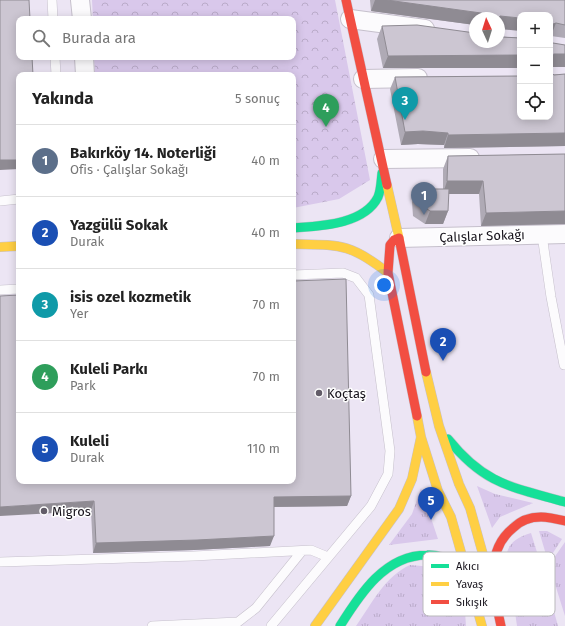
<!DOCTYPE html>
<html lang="tr">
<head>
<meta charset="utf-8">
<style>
	:root { --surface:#fff; --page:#f6f6f6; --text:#222; --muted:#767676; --line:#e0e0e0; --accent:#625c68 }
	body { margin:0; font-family:"Fira Sans",sans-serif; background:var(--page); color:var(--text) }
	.controls { position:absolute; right:12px; top:12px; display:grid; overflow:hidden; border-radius:8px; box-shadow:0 2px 10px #0003 }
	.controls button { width:36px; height:36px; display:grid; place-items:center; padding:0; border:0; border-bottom:1px solid var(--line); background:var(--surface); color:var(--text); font:20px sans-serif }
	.compass { position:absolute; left:469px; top:12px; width:36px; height:36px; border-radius:50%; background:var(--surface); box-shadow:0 2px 10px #0003; rotate:356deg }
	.you { position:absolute; left:384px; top:285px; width:14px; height:14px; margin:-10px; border:3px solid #fff; border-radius:50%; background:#1a73e8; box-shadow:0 0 0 6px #1a73e833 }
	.badge { display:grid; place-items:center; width:26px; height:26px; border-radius:50%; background:var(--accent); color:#fff; font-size:13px; font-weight:700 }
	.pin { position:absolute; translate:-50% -33px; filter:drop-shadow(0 1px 2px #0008) }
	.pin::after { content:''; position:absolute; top:21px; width:14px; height:12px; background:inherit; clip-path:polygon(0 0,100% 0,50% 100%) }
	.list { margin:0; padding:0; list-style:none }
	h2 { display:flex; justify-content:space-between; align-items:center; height:52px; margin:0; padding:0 16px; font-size:17px }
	h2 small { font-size:13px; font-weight:400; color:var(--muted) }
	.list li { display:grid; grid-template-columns:26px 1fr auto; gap:12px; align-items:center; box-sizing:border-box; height:72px; padding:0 16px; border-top:1px solid var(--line) }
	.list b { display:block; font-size:15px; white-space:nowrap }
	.list p { margin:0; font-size:13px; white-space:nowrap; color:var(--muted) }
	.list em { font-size:13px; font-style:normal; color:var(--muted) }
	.icon { flex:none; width:22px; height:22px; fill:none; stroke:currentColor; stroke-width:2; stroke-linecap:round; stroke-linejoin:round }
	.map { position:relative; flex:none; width:565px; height:626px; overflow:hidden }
	.search { position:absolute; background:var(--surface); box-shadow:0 2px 10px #0003; left:16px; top:16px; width:280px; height:44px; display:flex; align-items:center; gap:10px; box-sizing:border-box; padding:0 14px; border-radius:8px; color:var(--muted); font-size:15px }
	.panel { position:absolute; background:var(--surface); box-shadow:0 2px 10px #0003; left:16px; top:72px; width:280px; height:412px; border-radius:8px }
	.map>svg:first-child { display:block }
	.grass { fill:url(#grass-tufts) }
	.park { fill:url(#park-crowns) }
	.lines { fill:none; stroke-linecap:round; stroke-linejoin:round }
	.lane-casing { stroke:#c6c0cc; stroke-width:10 }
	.street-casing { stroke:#c6c0cc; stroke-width:20 }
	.fast-casing { stroke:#c6c0cc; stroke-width:10 }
	.slow-casing { stroke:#c6c0cc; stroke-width:10 }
	.jam-casing { stroke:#c6c0cc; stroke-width:10 }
	.lane { stroke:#fcfbfd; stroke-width:9 }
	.street { stroke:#fcfbfd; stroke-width:18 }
	.fast { stroke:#16e098; stroke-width:9 }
	.slow { stroke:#ffcf43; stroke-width:9 }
	.jam { stroke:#f24e42; stroke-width:9 }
	.wall { fill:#afaab5 }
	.shaded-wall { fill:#8f8b93 }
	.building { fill:#ccc6d2; stroke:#8f8b93 }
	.poi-dot { fill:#625c68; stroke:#fff; stroke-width:1.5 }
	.labels { text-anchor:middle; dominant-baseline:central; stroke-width:3; stroke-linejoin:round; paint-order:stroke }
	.street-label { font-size:13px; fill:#17131c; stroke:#fff }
	.poi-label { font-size:13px; fill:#17131c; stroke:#fff; text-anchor:start }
	.key { fill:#fff; stroke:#b9b8bb; stroke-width:1 }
	.key-label { font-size:11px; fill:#17131c }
</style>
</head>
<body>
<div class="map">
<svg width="565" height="626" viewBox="0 0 565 626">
	<defs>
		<pattern id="grass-tufts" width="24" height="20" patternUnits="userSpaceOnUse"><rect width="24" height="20" fill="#d9c8eb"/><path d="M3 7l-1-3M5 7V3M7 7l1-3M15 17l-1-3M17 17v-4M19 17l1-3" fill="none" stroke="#baabc9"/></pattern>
		<pattern id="park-crowns" width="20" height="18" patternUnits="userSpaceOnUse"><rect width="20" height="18" fill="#d9c8eb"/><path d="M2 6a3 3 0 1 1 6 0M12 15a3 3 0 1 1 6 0" fill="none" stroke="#baabc9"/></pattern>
	</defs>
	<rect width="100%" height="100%" fill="#ece5f4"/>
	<path class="grass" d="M477,486L495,494L533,503L500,517L492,528Z
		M421,488L438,539L389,545L412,514Z
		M539,531H547L562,539L549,559L547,558Z
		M531,533L541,565L528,574L512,595C506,566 496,543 531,533Z
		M565,542V616L549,565Z
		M410,565L433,567L442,571L452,581L464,597L466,626H356C371,605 385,576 410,565Z
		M543,572L558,626H517L514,605Z"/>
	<path class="park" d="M92,0H335L370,180L339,199L293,208V75H95L94,57H293V19H93Z"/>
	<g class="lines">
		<defs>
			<path id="lane" d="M52,0L53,19
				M55,57L56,75
				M0,201L19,199
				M542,235L551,297L564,365
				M0,290L19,289
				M0,562L194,556L311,550L328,557
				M152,626L238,622L256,608L302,551
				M271,626L371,506L388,474L390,451L369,295L356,278L343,273L293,275"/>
			<path id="street" d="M80,0L82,19
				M350,19L425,29
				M84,57L85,75
				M363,79L418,78
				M383,159L470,158
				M399,238L565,234"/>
			<path id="fast" d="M293,228C319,226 364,225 378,197C381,190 381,181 382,173
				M448,439C485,485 512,487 565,502
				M340,626C360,594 385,555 427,555C447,554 458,566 467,583"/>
			<path id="slow" d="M387,185L399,238
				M293,244C340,245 350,243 388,273
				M0,247L19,246
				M426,372L439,426L459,484L470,508L498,608
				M417,416L421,437L438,491L451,517L482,626
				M315,626L399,509L412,479L421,437"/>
			<path id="jam" d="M346,0L387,185
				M417,416L388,273L390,245L394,240L399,238L426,372
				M501,626C494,594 483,552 513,528C520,521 530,517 541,517C549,517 557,519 565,521"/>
		</defs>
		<use href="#lane" class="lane-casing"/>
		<use href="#street" class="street-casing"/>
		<use href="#fast" class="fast-casing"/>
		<use href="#slow" class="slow-casing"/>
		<use href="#jam" class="jam-casing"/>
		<use href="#lane" class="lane"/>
		<use href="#street" class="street"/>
		<use href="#fast" class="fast"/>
		<use href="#slow" class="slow"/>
		<use href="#jam" class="jam"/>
	</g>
	<path class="wall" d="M370,0H565V38L551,36H550V15L499,18H475V25L371,11Z
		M382,26L520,38V68H383L377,39Z
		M565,74V146L444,148V145L418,144L401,145L390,89L395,77L520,76Z
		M565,154V224L481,226L479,194H448V211L443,224H425L413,216L412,202L417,189H443V169L448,156Z
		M0,296L351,496L347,506L274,507L270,546L194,550L93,553L91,511Z"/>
	<path class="shaded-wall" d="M375,0H387L481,13L479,18H475V25L371,11Z
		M500,16L520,18V31L499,29V18H498Z
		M556,23L551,36H550V25Z
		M554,54H565V67H550V56Z
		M520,55V68H383L388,56Z
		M423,131L448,133L444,145L418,144L401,145L405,132Z
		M565,133V146L444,148L448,135Z
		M0,160H19V169L0,170Z
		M447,181H483L479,194H443Z
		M430,211H448L443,224H425Z
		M565,211V224L481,226L486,213Z
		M351,496L347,506L271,507L274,497Z
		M94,501L91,511L0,516V507Z
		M274,536L270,546L194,550L93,553L96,543Z"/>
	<path class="building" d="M0,0H29L30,19H19V57H32L33,75H19V160H0Z
		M387,0H565V25L556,23L550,25V15H520V18L500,16L498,18H488L486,15L481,13Z
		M417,25L475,33V42H499V34L502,37L520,38V55L388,56L382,26Z
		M550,41L553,43L565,45V54H554L550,56Z
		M550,72L554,75L565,74V133L448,135V133L423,131L405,132L395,77L520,76V117H550Z
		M565,154V211L486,213L483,181H447L448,156Z
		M417,189H449L448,211H430L418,203Z
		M346,279L351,496L274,497V536L197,540L96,543L94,501L0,507V296L19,295V481H293V281Z"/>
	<g class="poi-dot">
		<circle cx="319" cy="393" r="4"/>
		<circle cx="44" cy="511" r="4"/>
	</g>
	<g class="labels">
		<g class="street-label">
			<text transform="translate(482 236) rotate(-2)">Çalışlar Sokağı</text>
		</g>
		<g class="poi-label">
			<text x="327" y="393">Koçtaş</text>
			<text x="52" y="511">Migros</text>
		</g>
	</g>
	<rect x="423" y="552" width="132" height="64" rx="6" class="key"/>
	<rect x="431" y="564" width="18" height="4" fill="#16e098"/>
	<rect x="431" y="582" width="18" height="4" fill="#ffcf43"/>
	<rect x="431" y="600" width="18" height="4" fill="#f24e42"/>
	<g class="key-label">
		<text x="456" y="570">Akıcı</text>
		<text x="456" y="588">Yavaş</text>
		<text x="456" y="606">Sıkışık</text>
	</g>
</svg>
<div class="controls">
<button>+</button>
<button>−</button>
<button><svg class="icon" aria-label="locate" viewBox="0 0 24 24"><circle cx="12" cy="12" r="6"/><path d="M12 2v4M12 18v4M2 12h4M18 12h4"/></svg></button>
</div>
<svg class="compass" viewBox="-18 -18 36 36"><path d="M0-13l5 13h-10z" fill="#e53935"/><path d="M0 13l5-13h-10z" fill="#767676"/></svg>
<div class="you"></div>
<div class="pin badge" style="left:424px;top:215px;background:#5c6f8a">1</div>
<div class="pin badge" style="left:443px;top:361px;background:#1a4fb4">2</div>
<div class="pin badge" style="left:405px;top:120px;background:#0f9aa8">3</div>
<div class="pin badge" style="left:326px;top:127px;background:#2e9e5b">4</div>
<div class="pin badge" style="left:431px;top:520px;background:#1a4fb4">5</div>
<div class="search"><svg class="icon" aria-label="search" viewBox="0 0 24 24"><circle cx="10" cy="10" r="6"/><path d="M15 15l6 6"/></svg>Burada ara</div>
<section class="panel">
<h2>Yakında<small>5 sonuç</small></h2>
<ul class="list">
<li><span class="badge" style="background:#5c6f8a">1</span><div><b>Bakırköy 14. Noterliği</b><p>Ofis · Çalışlar Sokağı</p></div><em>40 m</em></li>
<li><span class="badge" style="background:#1a4fb4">2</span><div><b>Yazgülü Sokak</b><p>Durak</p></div><em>40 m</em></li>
<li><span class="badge" style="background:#0f9aa8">3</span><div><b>isis ozel kozmetik</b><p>Yer</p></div><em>70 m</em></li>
<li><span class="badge" style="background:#2e9e5b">4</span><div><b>Kuleli Parkı</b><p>Park</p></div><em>70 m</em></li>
<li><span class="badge" style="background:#1a4fb4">5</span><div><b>Kuleli</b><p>Durak</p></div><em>110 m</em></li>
</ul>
</section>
</div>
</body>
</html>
